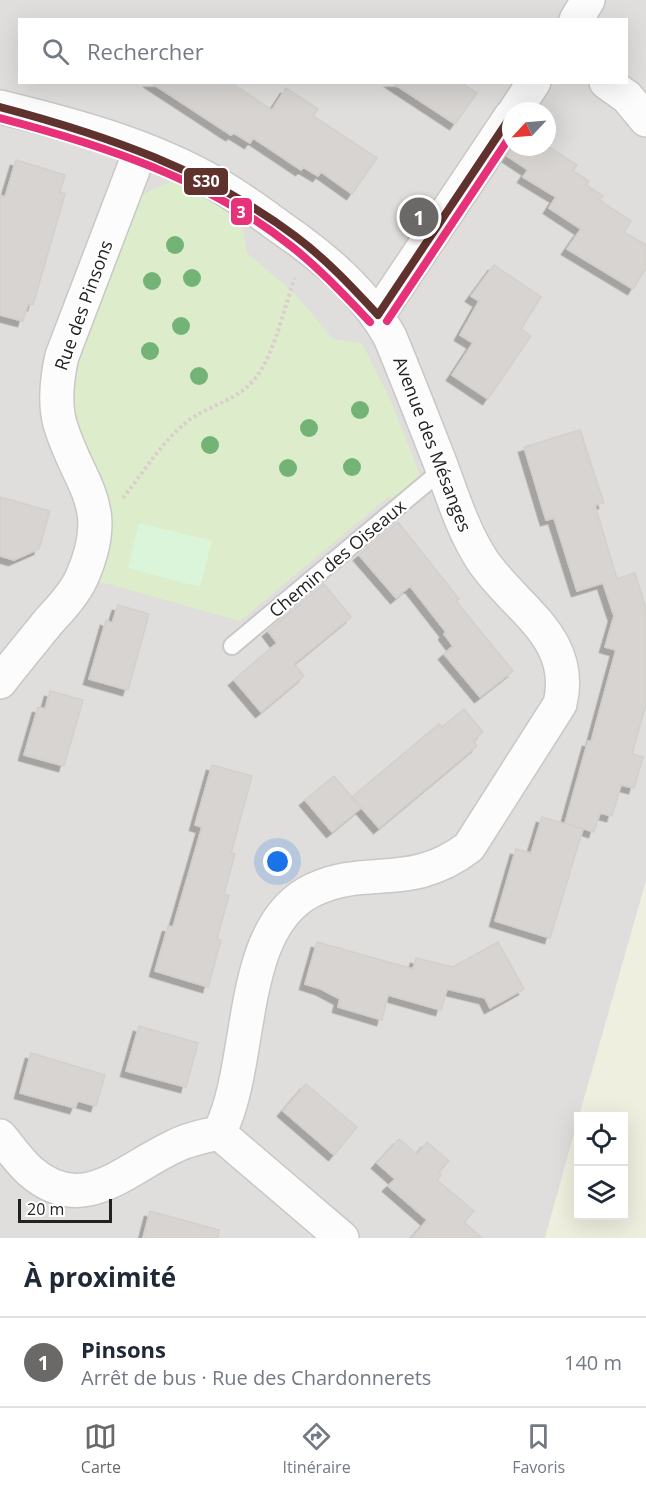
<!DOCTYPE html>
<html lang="fr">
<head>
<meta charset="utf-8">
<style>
	:root { --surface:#fff; --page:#f6f6f7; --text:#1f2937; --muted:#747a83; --line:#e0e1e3; --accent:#6a6968 }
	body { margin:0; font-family:"Open Sans",sans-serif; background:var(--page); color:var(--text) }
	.controls { position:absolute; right:18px; bottom:18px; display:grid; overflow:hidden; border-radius:0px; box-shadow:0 6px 24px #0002 }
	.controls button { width:54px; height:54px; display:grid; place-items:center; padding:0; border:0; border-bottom:2px solid var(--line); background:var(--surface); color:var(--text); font:30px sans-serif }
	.compass { position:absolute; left:502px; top:102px; width:54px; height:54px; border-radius:50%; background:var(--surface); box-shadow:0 6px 24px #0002; rotate:244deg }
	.scale { position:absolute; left:18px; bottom:15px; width:94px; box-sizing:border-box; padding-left:6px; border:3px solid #222; border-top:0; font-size:16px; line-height:21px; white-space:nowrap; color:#222; -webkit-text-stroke:4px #fff; paint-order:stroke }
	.you { position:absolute; left:278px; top:862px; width:21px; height:21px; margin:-15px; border:4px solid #fff; border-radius:50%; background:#1a73e8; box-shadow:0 0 0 9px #1a73e833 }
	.badge { display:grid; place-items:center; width:39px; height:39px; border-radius:50%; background:var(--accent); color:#fff; font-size:20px; font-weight:700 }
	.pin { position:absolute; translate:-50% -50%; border:3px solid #fff; box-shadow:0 2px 6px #0006 }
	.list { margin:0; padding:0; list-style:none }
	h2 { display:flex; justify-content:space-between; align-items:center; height:78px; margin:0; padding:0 24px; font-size:26px }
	h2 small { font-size:20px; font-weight:400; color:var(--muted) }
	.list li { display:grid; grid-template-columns:39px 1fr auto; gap:18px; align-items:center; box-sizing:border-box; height:90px; padding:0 24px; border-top:2px solid var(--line) }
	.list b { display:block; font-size:22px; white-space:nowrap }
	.list p { margin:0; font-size:20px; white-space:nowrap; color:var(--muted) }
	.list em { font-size:20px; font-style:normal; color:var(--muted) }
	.icon { flex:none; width:33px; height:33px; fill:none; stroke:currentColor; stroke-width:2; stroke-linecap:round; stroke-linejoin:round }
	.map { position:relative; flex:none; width:646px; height:1238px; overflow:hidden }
	.search { position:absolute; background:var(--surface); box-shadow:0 6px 24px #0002; left:18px; right:18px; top:18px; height:66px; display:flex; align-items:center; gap:15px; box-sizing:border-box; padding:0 21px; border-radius:0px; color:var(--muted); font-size:22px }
	.sheet { height:168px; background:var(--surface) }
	nav { display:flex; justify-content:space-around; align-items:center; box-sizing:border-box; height:84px; border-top:2px solid var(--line); background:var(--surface); font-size:16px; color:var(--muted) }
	nav a { display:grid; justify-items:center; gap:3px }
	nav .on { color:var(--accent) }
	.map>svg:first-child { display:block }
	.residential { fill:#dfdedc; fill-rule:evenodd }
	.farmland { fill:#efefdf }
	.grass { fill:#ddeccb }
	.park { fill:#daf5da }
	.building { fill:#d7d4d2; stroke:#d3d0cc; stroke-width:1.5; filter:url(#shadow) }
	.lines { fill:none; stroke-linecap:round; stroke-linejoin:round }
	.lane-casing { stroke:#c9c8c7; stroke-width:20 }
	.street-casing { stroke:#c9c8c7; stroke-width:36 }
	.path { stroke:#dccecd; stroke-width:4; stroke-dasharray:3 3; stroke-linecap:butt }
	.lane { stroke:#fdfcfc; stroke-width:16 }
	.street { stroke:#fdfcfc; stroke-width:33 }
	.bus-1-casing { stroke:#fff; stroke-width:12 }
	.bus-2-casing { stroke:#fff; stroke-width:12 }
	.bus-1 { stroke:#60322d; stroke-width:8 }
	.bus-2 { stroke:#e73178; stroke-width:8 }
	.tree { fill:#73b476 }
	.labels { text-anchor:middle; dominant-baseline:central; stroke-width:4.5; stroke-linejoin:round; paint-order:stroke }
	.street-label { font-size:18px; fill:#222; stroke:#fff }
	.line-badge { stroke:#fff; stroke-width:2 }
	.badge-label { font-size:16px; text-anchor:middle; font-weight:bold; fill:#fff }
</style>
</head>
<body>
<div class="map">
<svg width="646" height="1238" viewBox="0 0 646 1238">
	<defs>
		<filter id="shadow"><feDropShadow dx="-5.5" dy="5.5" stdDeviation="0" flood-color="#0004"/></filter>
	</defs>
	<rect width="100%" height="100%" fill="#f0eeeb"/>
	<path class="residential" d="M0,0H646V881L545,1238H0ZM20,20H626V82H20ZM511,111H547V147H511Z"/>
	<path class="farmland" d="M646,881V1238H545L578,1119V1216H624V1116H579Z"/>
	<path class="grass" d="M174,180L241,218L247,253L295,294L333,339L362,343L391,401L422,480L402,497L387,498L240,621L97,581C103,562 110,543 111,523C112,489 92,463 80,433C73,416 72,397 73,378L141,195Z"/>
	<path class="park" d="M139,523L212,541L200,587L128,568Z"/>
	<path class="building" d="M150,82H230L272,110L286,88L318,109L313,116L377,158L352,194L321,172L318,176L303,167L301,170L253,138L250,143L234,133L231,135Z
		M391,82H460L477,93L455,124Z
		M513,147H549L577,165L573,171L589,181L586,185L603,196L599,200L631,221L624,232L646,245V268L633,289L567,249L581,229L549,208L556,197L523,177L528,170L507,156Z
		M16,160L65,175L60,192L65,194L33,305L28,304L23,321L0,315V195L5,197Z
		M494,265L541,297L521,329L531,336L488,399L452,375L473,343L460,335L479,301L471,296Z
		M580,430L604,503L595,505L617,579L635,573L646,609V704L632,754L643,757L634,788L621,785L612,816L600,813L594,832L565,823L588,741L591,742L616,650L605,647L614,616L603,583L577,591L554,518L546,520L524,447Z
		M0,497L50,511L39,549L14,560L0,556Z
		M398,522L459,599L456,601L513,671L480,697L444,654L453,646L444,634L446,632L410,586L396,598L359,555Z
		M324,584L351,617L294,664L304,676L261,712L234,680L277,643L268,631Z
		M118,605L149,614L128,690L89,679L106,620L112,623Z
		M50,691L83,700L64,766L24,755L38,707L45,709Z
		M464,709L483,732L473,741L477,746L379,828L352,797L439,724L442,727Z
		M212,765L252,776L231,853L235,854L224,894L229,895L217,939L221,940L208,987L155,971L168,926L173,927L202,827L195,825Z
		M334,776L361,808L332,832L305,800Z
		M542,817L583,829L550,938L495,921L516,849L531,853Z
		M317,942L413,969L416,958L453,967L498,942L524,989L490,1008L485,998L447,989L441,1010L388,995L382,1020L338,1007L340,999L321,989L305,984Z
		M139,1026L198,1043L186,1087L126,1071Z
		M31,1053L105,1075L96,1106L78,1101L75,1108L20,1093Z
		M306,1084L357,1127L334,1155L283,1111Z
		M399,1139L417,1154L427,1142L449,1161L439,1172L441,1175L437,1180L474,1211L464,1222L482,1238H412L427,1220L388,1186L395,1179L377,1163Z
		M150,1211L219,1230L218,1238H143Z"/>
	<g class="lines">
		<defs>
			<path id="lane" d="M232,646L442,470"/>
			<path id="street" d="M576,20L588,0
				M606,82L627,97L646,120
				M0,107C74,125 152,146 218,185C246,201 271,221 297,239C334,266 368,297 390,337C407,378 423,419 439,460C452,494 462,529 482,560C515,609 576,637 560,704L469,847C410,892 368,864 313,890C235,927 255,1065 219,1133C204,1136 189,1139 175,1146C126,1168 83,1218 30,1171C19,1161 10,1148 0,1136
				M515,111L534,82
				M378,315L511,116
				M0,682C16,661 33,641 49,621C61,608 75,593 82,577C114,504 79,487 60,424C54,402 57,378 62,356L141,149
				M219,1133L342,1238"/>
		</defs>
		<use href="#lane" class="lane-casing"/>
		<use href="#street" class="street-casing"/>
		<path class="path" d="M123,498C144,472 162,441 188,421C211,404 240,400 257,376C275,352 284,307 295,278"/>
		<use href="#lane" class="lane"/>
		<use href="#street" class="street"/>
		<defs>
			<path id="bus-1" d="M0,107C106,135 207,170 295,236C326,259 352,287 378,315
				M378,315L511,116"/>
			<path id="bus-2" d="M0,118C103,145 207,179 291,246C320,269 345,296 370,322
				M387,321L511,135"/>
		</defs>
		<use href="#bus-1" class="bus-1-casing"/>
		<use href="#bus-2" class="bus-2-casing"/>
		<use href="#bus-1" class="bus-1"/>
		<use href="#bus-2" class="bus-2"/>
	</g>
	<g class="tree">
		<circle cx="175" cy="245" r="9"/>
		<circle cx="192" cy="278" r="9"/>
		<circle cx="152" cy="281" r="9"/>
		<circle cx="181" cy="326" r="9"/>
		<circle cx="150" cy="351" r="9"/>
		<circle cx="199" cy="376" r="9"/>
		<circle cx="360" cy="410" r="9"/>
		<circle cx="309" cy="428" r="9"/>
		<circle cx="210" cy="445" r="9"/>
		<circle cx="352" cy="467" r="9"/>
		<circle cx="288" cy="468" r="9"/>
	</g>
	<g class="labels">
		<g class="street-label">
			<text transform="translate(83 305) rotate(-70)">Rue des Pinsons</text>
			<text transform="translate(433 444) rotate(69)">Avenue des Mésanges</text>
			<text transform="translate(337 558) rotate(-40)">Chemin des Oiseaux</text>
		</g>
	</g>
	<g class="line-badge">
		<rect x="183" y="167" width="46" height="29" rx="6" fill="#60322d"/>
		<rect x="230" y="197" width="23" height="29" rx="6" fill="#e73178"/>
	</g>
	<g class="badge-label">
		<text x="206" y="187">S30</text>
		<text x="241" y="218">3</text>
	</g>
</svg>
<div class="controls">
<button><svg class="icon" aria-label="locate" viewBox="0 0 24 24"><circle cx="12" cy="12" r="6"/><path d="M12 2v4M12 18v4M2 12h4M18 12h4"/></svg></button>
<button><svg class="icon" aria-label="layers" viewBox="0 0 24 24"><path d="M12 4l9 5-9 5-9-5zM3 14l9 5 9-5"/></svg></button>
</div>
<svg class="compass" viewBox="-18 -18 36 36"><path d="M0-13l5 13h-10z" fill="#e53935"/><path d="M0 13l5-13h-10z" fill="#747a83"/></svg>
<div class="scale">20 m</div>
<div class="you"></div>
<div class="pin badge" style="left:419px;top:217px">1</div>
<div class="search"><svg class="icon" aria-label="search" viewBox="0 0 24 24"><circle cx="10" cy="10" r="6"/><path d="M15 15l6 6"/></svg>Rechercher</div>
</div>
<section class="sheet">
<h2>À proximité<small></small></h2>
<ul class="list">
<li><span class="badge">1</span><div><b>Pinsons</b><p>Arrêt de bus · Rue des Chardonnerets</p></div><em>140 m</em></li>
</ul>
</section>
<nav>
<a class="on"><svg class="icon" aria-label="map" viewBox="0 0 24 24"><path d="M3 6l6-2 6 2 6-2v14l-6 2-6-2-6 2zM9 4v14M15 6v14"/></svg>Carte</a>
<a><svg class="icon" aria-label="directions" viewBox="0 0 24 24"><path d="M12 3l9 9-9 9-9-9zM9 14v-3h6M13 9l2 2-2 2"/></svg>Itinéraire</a>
<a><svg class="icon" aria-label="saved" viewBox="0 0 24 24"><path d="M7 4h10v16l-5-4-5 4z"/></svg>Favoris</a>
</nav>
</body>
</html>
